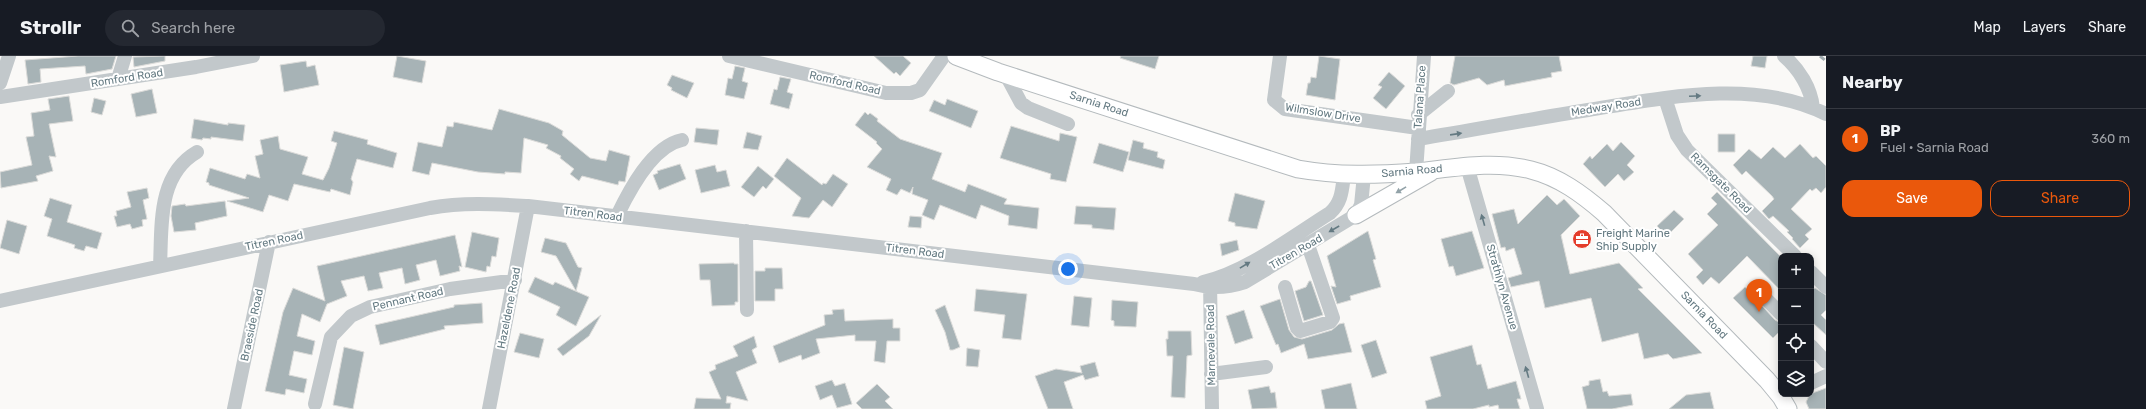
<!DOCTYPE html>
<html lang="en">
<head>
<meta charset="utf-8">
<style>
	:root { --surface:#171b24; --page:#242831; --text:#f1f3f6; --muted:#9ea1a6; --line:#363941; --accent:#ea580c }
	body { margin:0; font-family:Rubik,sans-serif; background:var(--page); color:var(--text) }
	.controls { position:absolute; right:12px; bottom:12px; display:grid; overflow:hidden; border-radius:8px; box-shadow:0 2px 10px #0003 }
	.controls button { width:36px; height:36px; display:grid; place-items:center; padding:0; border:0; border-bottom:1px solid var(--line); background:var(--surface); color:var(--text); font:20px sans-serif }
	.you { position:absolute; left:1068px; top:213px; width:14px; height:14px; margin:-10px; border:3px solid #fff; border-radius:50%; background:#1a73e8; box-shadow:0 0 0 6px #1a73e833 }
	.badge { display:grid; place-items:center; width:26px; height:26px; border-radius:50%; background:var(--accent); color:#fff; font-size:13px; font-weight:700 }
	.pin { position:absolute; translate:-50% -33px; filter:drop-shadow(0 1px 2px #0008) }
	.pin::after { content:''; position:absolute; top:21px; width:14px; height:12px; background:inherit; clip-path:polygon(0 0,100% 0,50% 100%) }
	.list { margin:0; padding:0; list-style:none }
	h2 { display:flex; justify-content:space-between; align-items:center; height:52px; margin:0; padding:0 16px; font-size:17px }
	h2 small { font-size:13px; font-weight:400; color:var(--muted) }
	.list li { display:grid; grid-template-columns:26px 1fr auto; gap:12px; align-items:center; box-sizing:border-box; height:60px; padding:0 16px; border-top:1px solid var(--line) }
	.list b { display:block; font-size:15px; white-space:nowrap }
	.list p { margin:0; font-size:13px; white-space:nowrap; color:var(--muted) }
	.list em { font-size:13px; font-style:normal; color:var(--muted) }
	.actions { display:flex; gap:8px; padding:12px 16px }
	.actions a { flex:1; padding:9px 0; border:1px solid var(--accent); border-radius:12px; text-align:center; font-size:14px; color:var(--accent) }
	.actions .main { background:var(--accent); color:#fff }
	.icon { flex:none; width:22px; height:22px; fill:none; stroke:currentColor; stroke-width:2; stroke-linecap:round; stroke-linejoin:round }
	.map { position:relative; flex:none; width:1826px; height:353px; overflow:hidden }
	header { display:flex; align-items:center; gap:24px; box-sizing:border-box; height:56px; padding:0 20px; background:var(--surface); border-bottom:1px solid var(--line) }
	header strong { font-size:19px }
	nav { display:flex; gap:22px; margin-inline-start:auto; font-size:14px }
	.search { width:280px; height:36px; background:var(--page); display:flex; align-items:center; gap:10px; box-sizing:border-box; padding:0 14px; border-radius:22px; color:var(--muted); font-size:15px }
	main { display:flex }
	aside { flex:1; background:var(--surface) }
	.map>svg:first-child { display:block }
	.building { fill:#a7b3b6; stroke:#dbdbd9 }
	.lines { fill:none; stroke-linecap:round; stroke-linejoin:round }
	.major-casing { stroke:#b4babd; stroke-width:19 }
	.minor { stroke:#c2c8cb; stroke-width:14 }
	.major { stroke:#fff; stroke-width:17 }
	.rail { stroke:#a1abaf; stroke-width:3; stroke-dasharray:6 3; stroke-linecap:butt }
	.oneway { fill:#647a82 }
	.oneway2 { fill:#92a2a8 }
	.labels { text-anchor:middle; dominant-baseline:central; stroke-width:4; stroke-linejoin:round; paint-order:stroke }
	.street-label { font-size:11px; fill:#647a82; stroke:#fff }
	.poi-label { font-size:11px; fill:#647a82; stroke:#fff; text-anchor:start }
</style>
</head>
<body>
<header>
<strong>Strollr</strong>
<div class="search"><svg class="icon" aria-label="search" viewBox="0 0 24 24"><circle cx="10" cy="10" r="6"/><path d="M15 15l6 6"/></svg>Search here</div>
<nav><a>Map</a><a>Layers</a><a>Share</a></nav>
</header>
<main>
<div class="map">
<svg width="1826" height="353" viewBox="0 0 1826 353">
	<rect width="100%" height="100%" fill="#faf9f7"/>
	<path class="building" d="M78,0H116L112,13L86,18L85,10L40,13L41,26L28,28L25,4Z
		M165,0V5L134,11L133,1Z
		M397,0L426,5L422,27L393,21Z
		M874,0H903L911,7L900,20L896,16L894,18Z
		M1121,0H1159L1155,13L1120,2Z
		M1319,0L1340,3L1335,44L1306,39L1308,27H1310L1311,21L1316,22Z
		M1455,0H1559L1562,15L1551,17L1552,21L1505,30L1504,24L1487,29L1479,22L1454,29L1450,27Z
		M1753,0H1767L1765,12L1751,10Z
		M306,5L307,11L315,9L319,29L284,36L280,9Z
		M735,10L745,12L742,25L748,27L744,43L725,39L728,22L732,23Z
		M1389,16L1405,30L1386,53L1373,42L1382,31L1378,29Z
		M672,19L694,27L687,42L671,34L672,32L667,29Z
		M780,21L791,23L787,36L793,38L789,53L770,48L774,33L777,34Z
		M152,33L157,57L136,61L131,38Z
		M69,40L73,65L49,68L56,101L49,100L53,115L36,120L38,125L1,132L0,116L32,109L26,81L34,80L31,57L50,54L48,43Z
		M94,42L106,45L102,59L91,56Z
		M947,43L978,55L971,72L929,55L934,44L945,49Z
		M499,53L549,67L563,75L562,79L590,102L606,105L609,94L630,100L625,126L619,125L618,129L582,120L579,125L570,118L574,113L560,102L561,100L546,92L548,89L524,82L521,117L505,116V118L478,116L432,107L429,119L412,115L418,86L442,91L447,70L453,71L454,66L492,74Z
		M865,56L868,59L870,57L878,63L877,65L900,83L942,97L932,123L965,136L968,128L1007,143L1004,148L1039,152L1037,173L1008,169L1009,160L981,149L976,163L940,149L934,164L922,159L928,144L912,138L913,131L910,137L901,133L897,139L886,134L891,123L867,111L882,93L876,87L877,86L855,69Z
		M194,63L228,69V67L245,69L243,85L211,81V83L203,82L202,84L191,82Z
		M1011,70L1059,85L1060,77L1077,81L1066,126L1050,123L1051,118L1000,102Z
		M696,72L719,74L717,89L694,86Z
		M334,75L368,84L367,88L397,97L393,112L357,103L351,123L353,126L350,139L331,133L330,136L294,128L288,145L269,139L263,156L227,145L249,142L209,129V127L206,126L210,112L245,123L247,118L260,122L255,100L263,98L260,84L278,80L280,93L308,101L302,118L323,124L329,112L337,87L331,85Z
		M747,76L762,80L758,94L743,92Z
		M1718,78H1735V96H1718Z
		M1133,84L1144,87L1143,92L1158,96L1157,101L1165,104L1163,113L1128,104Z
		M1621,86L1635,100L1627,109L1634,116L1624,125L1618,118L1605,131L1583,108L1590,100L1592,103L1607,88L1613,95Z
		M1099,87L1129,96L1123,116L1093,107Z
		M1800,88L1813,102L1816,100L1826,110V131L1821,137L1816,132L1812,135L1810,133L1791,153L1812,173L1805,179L1809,183L1800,192L1792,183L1793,182L1787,176L1789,175L1773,160L1769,163L1762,155L1774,143L1772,140L1746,115L1742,119L1733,109L1749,93L1761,103L1773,91L1785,102Z
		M787,102L822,129L823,127L826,128L833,118L848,128L832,151L823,144L809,162L792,160L801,142L774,120Z
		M680,108L686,123L659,134L653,119L658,117L657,115Z
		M715,109L717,116L726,114L730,130L701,137L695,114Z
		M758,110L774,123L766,133L763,130L754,141L741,131Z
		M147,132L149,142L143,144L147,163L142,164L143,170L132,173L130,168L117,171L114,160H117L116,155L131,151L127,136Z
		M1717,136L1781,201V235L1747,200L1719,228L1711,221L1703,229L1696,221L1703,214L1688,198L1718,169L1707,158L1717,148L1711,142Z
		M1235,137L1265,145L1257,173L1235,170V167L1228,165Z
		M1547,139L1557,149L1564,143L1580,160L1561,179L1570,218L1619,207L1643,232L1638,233L1702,297L1673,303L1668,298L1644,303L1638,277L1602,286L1591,242L1545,252L1539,225L1511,231L1508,222L1522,218L1514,192L1506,195L1505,191L1501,192L1492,158L1514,153L1518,168Z
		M50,142L72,149L67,166L102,177L97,193L86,190L84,195L74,192L75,189L47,180L52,163L44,160Z
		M225,145L227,160L195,167L196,174L174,176L171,160L172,150L185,148L186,150Z
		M1076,150L1116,152L1114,174L1092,172V169L1074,168Z
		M1674,154L1684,163L1667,180L1657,170Z
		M910,160L922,161L921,172L908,171Z
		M7,164L27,170L19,198L0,192Z
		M1368,175L1376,203L1373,204L1381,231L1350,240L1351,244L1337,248L1331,230L1336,231L1327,200Z
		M1472,175L1484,212L1456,220L1453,210L1449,211L1441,183Z
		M472,176L499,182L496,201L492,200L490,211L487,210L486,216L465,211Z
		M455,179L462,211L459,210L460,215L440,220L436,204L416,209L420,224L405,228L402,212L379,217L383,232L368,235L364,220L341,225L347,240L327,248L320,266L302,258L297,280L315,285L312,299L294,295L289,319L307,323L304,337L286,333L285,339L265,335L283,256L293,232L325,245L317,210Z
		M545,182L566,187L578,211L582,212L576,235L556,200L541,196Z
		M1237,184L1239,194L1222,200L1220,188Z
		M734,207V208H738V246H735V249L712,250L710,224H700L699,208Z
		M765,212H782L783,233H775V245H755V215H765Z
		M535,221L553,229L555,226L589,241L576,270L556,259L560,251L528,236Z
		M1309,225H1311L1323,259L1304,265L1295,235L1306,231Z
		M1745,231L1775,264L1781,267V274L1773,282L1733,242Z
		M1815,232L1826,239V254L1821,259L1826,264V279L1813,267L1811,269V236Z
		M976,233L1027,238L1021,284L1002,282L1005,259L974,255Z
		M1074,240L1092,242L1089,271L1071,269Z
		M1280,243L1289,274L1294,281L1302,283L1332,274L1339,268L1344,267L1352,296L1308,303L1304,288L1281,297L1278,288L1276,289L1260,250Z
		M1112,244L1138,246L1136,271L1114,270V265L1111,264Z
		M482,247L483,267L444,270L445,273L380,289L375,269L454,251V249Z
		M945,249L960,291L953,294H950L945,276L935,254Z
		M844,253L845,265L893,263V272H900V285H887L885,307L874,305L876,285H855V279L816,283L820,297L802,304L801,299L779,307L773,290L825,269L824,259L833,258L832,254Z
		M1244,254L1253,282L1235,288L1226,260Z
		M601,259L589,280L563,300L557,293Z
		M1168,275H1191L1192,299L1187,300L1185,342L1171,341L1173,300H1167L1166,283H1168Z
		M520,277L544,283L539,302L514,296Z
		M754,280L757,291L752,294L757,307L736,316L748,345L727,340L726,347H731L730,353H694L696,342L721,343L709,316L716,313L715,309L738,300L733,290Z
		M1376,284L1387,317L1372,322L1361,289Z
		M1472,289L1477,309L1481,308L1488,333L1516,325L1521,343H1517L1520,353H1499L1498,349L1489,351V349L1473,353H1427L1425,345L1441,340L1430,301Z
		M344,291L364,296L353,353L333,349Z
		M967,292L980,294L978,311L966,310Z
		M1095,306L1099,320L1085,324L1083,319L1064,326L1073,353H1048L1035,320L1056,313L1082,317L1080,310Z
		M1600,323L1603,336L1607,335L1609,340L1631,338L1633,349L1612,353H1587L1582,331L1589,329V325Z
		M832,324L835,330L845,327L852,348L837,352L832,339L820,344L815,330Z
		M1351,327L1357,353H1325L1321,334Z
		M877,328L890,341L885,345L893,353H862L856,347Z
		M1269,330L1271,337L1275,336L1277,352L1252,353L1248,334Z
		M1826,332V353H1809L1806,346L1810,338Z
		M1710,336L1714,353H1669L1686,339Z"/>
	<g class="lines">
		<defs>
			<path id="major" d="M956,0L998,16L1298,113C1338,120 1376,119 1416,116C1454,112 1493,104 1531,114C1559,121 1582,138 1604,157L1767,324L1781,341L1788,353
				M1356,159L1431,116"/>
		</defs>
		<use href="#major" class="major-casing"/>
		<path class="minor" d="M729,0L886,37H911L920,34L944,0
			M1280,0L1274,44L1285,53L1418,72
			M1784,0C1799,13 1811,32 1813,52
			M1006,19L1021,47L1028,52L1068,68
			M118,23L125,0
			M0,27L9,0
			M0,41L196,11L253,0
			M1665,42L1677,79L1687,94L1795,200
			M1418,59L1448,35
			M1418,83C1474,74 1531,63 1588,54C1663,42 1755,22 1826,58
			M1467,110L1537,353
			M1416,116L1424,0
			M617,160C629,135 652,90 682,84
			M746,175L747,254
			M160,210C162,170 157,119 197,96
			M1811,216L1826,231
			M1210,225L1212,353
			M1203,226C1245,217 1293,180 1330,157C1342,146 1342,134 1344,119
			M1285,231L1297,272L1300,275L1330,266L1333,262L1308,189
			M1764,241L1781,258
			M0,245L430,152C463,146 494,148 528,150L1194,228C1212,233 1227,232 1245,226L1356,159L1361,149L1364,119
			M1811,290L1826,306
			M1211,318L1266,311
			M1811,327L1826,320
			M315,348L331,281L351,260L370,251L450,233L515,224
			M234,353L269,186
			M489,353L528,150"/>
		<use href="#major" class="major"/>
		<path class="rail" d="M1820,0L1826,5"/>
	</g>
	<defs><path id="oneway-solid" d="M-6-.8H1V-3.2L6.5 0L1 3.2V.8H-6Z"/></defs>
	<g class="oneway">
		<use href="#oneway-solid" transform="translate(1695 40) rotate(-3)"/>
		<use href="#oneway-solid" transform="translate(1456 78) rotate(-8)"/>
		<use href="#oneway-solid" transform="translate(1483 164) rotate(-106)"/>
		<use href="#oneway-solid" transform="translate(1334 173) rotate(150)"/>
		<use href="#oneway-solid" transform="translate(1245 209) rotate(-31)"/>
		<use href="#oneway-solid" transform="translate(1527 316) rotate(-106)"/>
	</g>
	<use class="oneway2" href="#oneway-solid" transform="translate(1401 134) rotate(149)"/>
	<defs>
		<symbol id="office-disc" viewBox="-11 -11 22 22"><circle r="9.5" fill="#e43d2c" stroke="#fff"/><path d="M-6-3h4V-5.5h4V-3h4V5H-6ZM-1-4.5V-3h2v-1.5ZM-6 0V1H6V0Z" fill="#fff"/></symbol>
	</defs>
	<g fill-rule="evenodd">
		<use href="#office-disc" x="1571" y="172" width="22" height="22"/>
	</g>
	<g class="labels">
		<g class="street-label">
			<text transform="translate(127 22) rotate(-9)">Romford Road</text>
			<text transform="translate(845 27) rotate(13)">Romford Road</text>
			<text transform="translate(1420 41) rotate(-86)">Talana Place</text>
			<text transform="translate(1099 48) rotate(18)">Sarnia Road</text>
			<text transform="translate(1606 51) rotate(-9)">Medway Road</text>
			<text transform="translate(1323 57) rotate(9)">Wilmslow Drive</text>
			<text transform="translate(1412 115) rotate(-5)">Sarnia Road</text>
			<text transform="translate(1721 127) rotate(45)">Ramsgate Road</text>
			<text transform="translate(593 158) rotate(7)">Titren Road</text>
			<text transform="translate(274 185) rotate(-12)">Titren Road</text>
			<text transform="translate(915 195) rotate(7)">Titren Road</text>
			<text transform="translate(1296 196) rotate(-30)">Titren Road</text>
			<text transform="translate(1502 231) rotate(74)">Strathlyn Avenue</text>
			<text transform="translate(408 243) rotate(-13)">Pennant Road</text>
			<text transform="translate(509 252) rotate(-79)">Hazeldene Road</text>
			<text transform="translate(1704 259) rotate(46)">Sarnia Road</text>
			<text transform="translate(252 269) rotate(-78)">Braeside Road</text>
			<text transform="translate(1211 289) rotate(-91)">Marnevale Road</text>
		</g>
		<g class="poi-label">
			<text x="1596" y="177">Freight Marine<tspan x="1596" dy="13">Ship Supply</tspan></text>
		</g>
	</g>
</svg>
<div class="controls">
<button>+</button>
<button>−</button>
<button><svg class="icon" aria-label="locate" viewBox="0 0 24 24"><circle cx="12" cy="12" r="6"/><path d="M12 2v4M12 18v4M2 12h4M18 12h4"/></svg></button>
<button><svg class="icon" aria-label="layers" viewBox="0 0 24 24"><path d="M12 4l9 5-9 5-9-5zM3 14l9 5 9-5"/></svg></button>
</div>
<div class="you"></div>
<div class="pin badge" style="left:1759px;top:256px">1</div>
</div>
<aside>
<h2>Nearby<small></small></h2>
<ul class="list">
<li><span class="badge">1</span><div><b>BP</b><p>Fuel · Sarnia Road</p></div><em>360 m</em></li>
</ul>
<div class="actions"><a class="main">Save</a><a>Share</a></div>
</aside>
</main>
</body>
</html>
